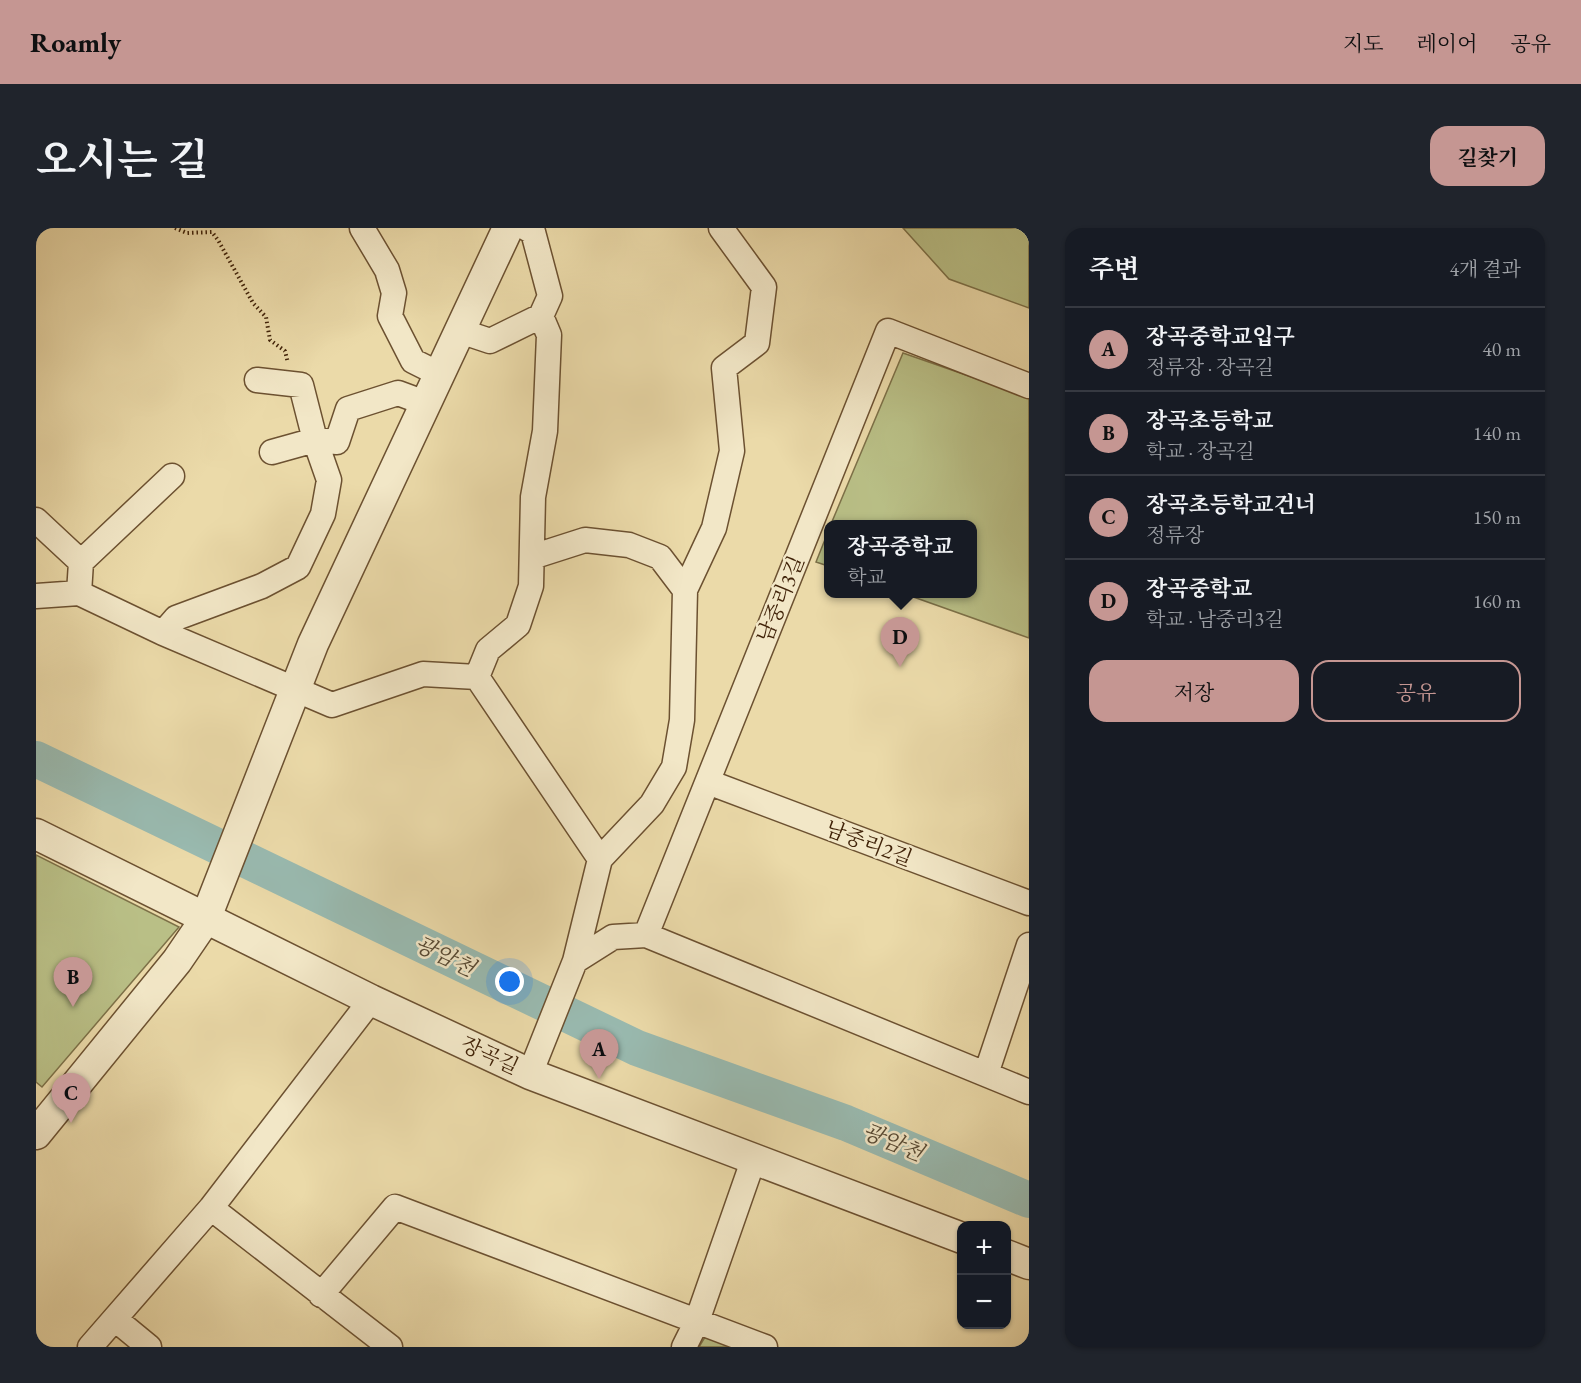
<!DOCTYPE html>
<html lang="ko">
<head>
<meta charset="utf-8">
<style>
	:root { --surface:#171b24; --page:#20242c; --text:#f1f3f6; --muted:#9ea1a6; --line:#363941; --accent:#c59692 }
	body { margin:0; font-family:"EB Garamond","Noto Serif KR",serif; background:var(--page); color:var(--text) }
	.controls { position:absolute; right:18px; bottom:18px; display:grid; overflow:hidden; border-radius:12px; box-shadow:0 2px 4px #0004 }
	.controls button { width:54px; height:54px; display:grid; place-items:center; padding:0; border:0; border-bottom:2px solid var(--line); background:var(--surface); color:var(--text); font:30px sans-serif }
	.you { position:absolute; left:474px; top:754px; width:21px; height:21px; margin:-15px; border:4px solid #fff; border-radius:50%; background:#1a73e8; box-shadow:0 0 0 9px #1a73e833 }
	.badge { display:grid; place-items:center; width:39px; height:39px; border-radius:50%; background:var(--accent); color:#111; font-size:20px; font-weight:700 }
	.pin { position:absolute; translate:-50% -50px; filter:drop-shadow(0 2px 3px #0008) }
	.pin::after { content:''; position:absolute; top:32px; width:21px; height:18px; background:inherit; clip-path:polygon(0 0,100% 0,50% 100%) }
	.popup { position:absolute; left:788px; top:292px; width:153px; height:78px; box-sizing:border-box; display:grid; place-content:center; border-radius:12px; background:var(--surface); filter:drop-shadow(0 2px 4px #0005); font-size:20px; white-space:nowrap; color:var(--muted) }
	.popup b { font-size:22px; color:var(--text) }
	.popup::after { content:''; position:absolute; left:50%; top:100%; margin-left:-12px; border:12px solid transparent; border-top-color:var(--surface) }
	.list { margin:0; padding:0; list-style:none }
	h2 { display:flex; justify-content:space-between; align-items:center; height:78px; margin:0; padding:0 24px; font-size:26px }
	h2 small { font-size:20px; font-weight:400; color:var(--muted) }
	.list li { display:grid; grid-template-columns:39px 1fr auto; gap:18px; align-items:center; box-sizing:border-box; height:84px; padding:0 24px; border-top:2px solid var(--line) }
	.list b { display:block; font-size:22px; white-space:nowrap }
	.list p { margin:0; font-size:20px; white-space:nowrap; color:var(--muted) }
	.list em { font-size:20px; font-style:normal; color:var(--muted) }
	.actions { display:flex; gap:12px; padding:18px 24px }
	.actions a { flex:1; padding:14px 0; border:2px solid var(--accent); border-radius:18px; text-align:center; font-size:21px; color:var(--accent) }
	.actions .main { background:var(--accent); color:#111 }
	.map { position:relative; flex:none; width:993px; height:1119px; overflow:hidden; border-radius:18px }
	header { display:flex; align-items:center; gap:36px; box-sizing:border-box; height:84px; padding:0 30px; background:var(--accent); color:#111 }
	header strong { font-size:28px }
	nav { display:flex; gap:33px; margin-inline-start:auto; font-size:21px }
	.intro { display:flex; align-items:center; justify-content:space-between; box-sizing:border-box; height:144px; padding:0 36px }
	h1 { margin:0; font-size:42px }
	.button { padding:15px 27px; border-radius:18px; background:var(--accent); color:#111; font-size:21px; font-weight:700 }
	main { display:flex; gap:36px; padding:0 36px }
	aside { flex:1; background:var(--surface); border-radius:18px; box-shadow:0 2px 4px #0004 }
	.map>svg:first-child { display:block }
	.green { fill:#b9bf86; stroke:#7d7148; stroke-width:1.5 }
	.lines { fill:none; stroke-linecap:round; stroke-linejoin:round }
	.river { stroke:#99bab0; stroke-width:36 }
	.minor-casing { stroke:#6c5131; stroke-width:27 }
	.tertiary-casing { stroke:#6c5131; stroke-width:33 }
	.path { stroke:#412309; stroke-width:4; stroke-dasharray:1.5 3; stroke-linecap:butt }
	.minor { stroke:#f2e7c7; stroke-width:24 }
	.tertiary { stroke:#f2e7c7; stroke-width:30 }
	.labels { text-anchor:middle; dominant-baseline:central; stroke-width:5; stroke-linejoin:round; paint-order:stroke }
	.street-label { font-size:21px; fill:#412309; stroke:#f2e7c7 }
	.water-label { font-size:22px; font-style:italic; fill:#574933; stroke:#f2e7c7 }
</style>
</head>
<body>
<header>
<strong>Roamly</strong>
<nav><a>지도</a><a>레이어</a><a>공유</a></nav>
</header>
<div class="intro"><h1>오시는 길</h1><a class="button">길찾기</a></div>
<main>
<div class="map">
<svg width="993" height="1119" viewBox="0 0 993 1119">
	<rect width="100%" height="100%" fill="#ebdaa9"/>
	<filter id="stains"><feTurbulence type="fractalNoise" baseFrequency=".00333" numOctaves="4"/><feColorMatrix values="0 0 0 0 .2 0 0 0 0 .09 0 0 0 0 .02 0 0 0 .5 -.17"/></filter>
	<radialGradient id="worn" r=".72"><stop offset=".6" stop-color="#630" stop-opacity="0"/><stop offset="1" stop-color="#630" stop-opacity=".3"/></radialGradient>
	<path class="green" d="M867,0H993V80L913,51Z
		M867,125L993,169V410L869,366H936V296H795Z
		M792,304V338L780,334Z
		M0,627L143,699L6,859L0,854Z
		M669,1109L696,1119H663Z"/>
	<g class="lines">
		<path class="river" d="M0,531L601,820L810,895L993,972"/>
		<defs>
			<path id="minor" d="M326,0L351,42L358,65L354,88L377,133L403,146
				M490,0L497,4L514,68L505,88
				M424,103L454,113L505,88L513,107L509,203L497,269L495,358L482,397L452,422L441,449
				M236,224L279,212L301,214L312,181L362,165L389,175
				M136,248L45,334L43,365L127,405L140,390L226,358L262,339L287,286L293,252L279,212L265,157L221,152
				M0,292L45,334
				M496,329L549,312L593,317L624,329L649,362
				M0,368L43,365
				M127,405L296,477L387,446L441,449L564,631L539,733L494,846
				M672,554L993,675
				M564,631L616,576L638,539L646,492L649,362L678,300L696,223L688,140L721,115L728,59L685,0
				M610,707L993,864
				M539,733L577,709L610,707L852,103L993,158
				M950,846L993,717
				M175,980L354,1119
				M285,1067L359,979L729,1119
				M79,1091L113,1119
				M54,1119L175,980L335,772
				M648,1119L661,1093L718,930"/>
			<path id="tertiary" d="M0,606L335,772L494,846L926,1010
				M0,906L141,733L169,692L277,416L472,0
				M970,1027L993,1036"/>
		</defs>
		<use href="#minor" class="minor-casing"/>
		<use href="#tertiary" class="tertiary-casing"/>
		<path class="path" d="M139,0L151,5L176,4L182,12L217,75L230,89L234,112L249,123L252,135"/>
		<use href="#minor" class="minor"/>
		<use href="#tertiary" class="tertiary"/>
	</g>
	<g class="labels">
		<g class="street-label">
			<text transform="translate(744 371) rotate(-68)">남중리3길</text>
			<text transform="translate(833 615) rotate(21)">남중리2길</text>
			<text transform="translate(454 827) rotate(25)">장곡길</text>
		</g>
		<g class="water-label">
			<text transform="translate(409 728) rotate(26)">광암천</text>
			<text transform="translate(857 914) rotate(23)">광암천</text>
		</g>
	</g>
	<rect width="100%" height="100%" filter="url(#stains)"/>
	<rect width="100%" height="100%" fill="url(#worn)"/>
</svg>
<div class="controls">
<button>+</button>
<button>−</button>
</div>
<div class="you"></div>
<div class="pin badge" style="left:563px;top:851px">A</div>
<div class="pin badge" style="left:37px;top:779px">B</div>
<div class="pin badge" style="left:35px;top:895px">C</div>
<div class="pin badge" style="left:864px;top:439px">D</div>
<div class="popup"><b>장곡중학교</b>학교</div>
</div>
<aside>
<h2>주변<small>4개 결과</small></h2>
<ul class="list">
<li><span class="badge">A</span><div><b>장곡중학교입구</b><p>정류장 · 장곡길</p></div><em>40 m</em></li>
<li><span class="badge">B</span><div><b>장곡초등학교</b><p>학교 · 장곡길</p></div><em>140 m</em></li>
<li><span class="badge">C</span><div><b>장곡초등학교건너</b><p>정류장</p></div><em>150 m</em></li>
<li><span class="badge">D</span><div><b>장곡중학교</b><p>학교 · 남중리3길</p></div><em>160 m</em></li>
</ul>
<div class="actions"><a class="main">저장</a><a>공유</a></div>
</aside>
</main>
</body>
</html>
